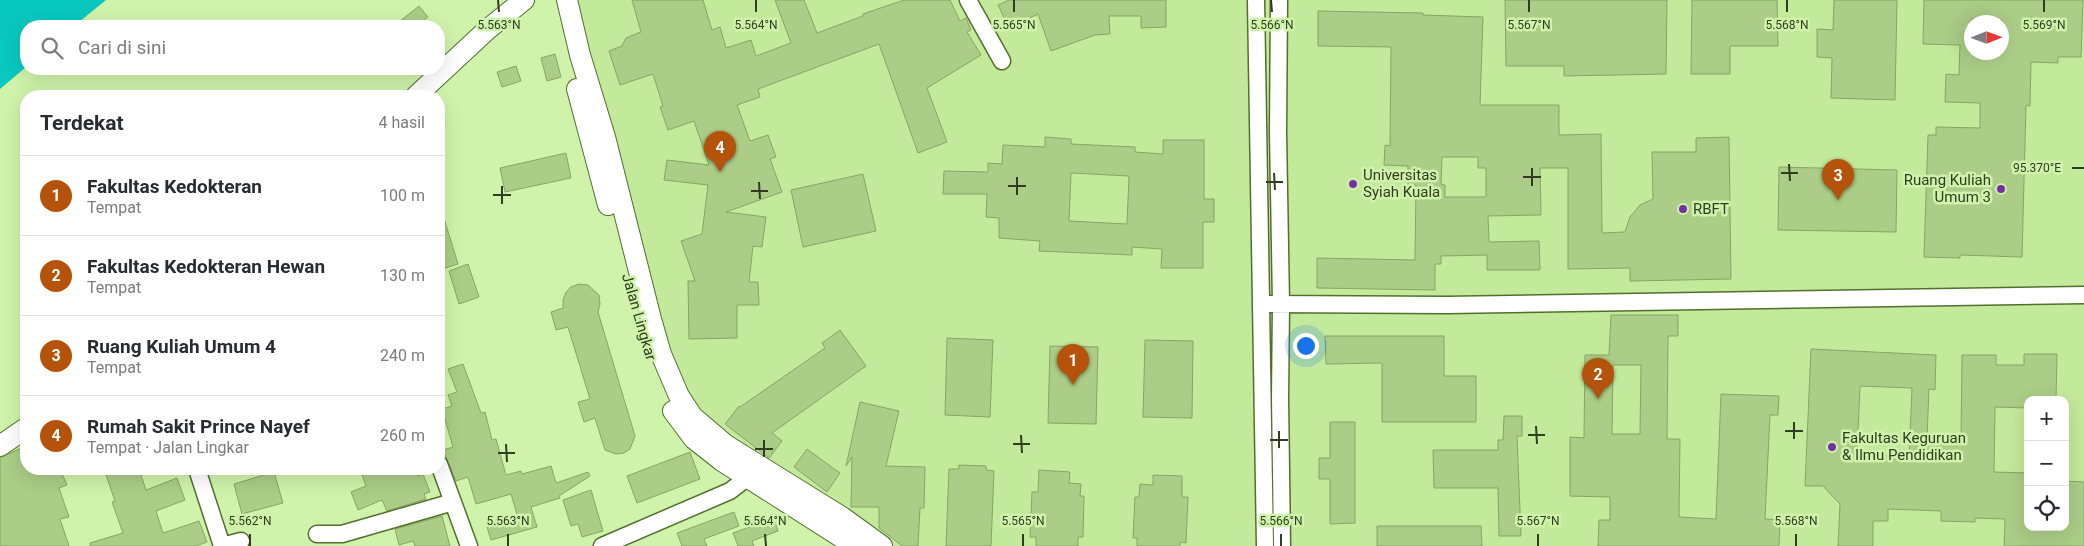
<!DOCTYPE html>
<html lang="id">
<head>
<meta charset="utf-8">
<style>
	:root { --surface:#fff; --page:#f2f2f3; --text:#2b2b33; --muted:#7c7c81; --line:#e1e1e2; --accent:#b45309 }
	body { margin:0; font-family:Roboto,sans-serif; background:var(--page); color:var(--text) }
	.controls { position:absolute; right:15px; bottom:15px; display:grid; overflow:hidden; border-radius:10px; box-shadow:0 5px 20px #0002 }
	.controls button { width:45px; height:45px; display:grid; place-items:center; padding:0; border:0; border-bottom:1px solid var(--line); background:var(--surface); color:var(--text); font:25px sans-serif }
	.compass { position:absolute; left:1964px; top:15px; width:45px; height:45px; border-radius:50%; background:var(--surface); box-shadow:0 5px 20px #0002; rotate:89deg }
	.you { position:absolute; left:1305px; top:345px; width:18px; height:18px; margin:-12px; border:4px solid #fff; border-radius:50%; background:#1a73e8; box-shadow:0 0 0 8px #1a73e833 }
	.badge { display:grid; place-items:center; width:32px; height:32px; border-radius:50%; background:var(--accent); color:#fff; font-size:16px; font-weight:700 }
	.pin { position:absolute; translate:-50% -41px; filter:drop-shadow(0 1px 2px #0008) }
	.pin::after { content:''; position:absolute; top:26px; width:18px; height:15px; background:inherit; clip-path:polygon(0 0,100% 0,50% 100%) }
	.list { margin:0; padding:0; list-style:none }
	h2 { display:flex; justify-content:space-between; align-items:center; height:65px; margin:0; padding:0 20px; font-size:21px }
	h2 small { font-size:16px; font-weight:400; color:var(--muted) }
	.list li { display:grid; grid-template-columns:32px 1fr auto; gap:15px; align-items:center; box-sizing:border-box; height:80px; padding:0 20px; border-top:1px solid var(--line) }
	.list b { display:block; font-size:19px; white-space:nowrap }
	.list p { margin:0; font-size:16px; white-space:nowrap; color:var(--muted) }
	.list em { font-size:16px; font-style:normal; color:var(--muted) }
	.icon { flex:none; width:28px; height:28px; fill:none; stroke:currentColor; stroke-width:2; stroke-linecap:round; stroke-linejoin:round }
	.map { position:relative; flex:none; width:2084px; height:546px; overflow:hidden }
	.search { position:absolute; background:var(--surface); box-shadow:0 5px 20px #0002; left:20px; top:20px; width:425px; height:55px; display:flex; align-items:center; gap:12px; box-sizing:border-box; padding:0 18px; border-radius:20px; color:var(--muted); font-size:19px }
	.panel { position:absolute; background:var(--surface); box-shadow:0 5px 20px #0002; left:20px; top:90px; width:425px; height:385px; border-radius:20px }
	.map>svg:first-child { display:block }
	.built { fill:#c3e99a; fill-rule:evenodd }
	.water { fill:#09c8bf }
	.building { fill:#abcd87; stroke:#86a662; fill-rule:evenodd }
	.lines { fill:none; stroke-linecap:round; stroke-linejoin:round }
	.minor-casing { stroke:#52702c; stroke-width:19 }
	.tertiary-casing { stroke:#52702c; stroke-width:22 }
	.minor { stroke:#fff; stroke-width:16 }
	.tertiary { stroke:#fff; stroke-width:20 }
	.ticks { fill:none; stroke:#303d20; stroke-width:2 }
	.poi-dot { fill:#7730a3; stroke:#d0f3ab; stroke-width:2 }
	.labels { text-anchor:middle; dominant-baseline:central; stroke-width:5; stroke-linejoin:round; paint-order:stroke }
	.poi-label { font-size:15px; fill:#303d20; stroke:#d0f3ab; text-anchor:start }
	.street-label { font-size:15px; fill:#303d20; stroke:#d0f3ab }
	.ticks-label { font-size:12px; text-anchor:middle; fill:#303d20; stroke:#d0f3ab; stroke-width:5; stroke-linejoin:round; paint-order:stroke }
</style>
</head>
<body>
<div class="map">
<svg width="2084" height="546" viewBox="0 0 2084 546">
	<rect width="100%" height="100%" fill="#d0f3ab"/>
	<path class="built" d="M573,0H2084V546H892L707,423L685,391L655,315ZM1972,22H2002V52H1972ZM2028,400H2065V527H2028Z"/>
	<path class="water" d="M0,0H106L74,26H26V67L0,89Z"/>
	<path class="building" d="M632,0H703L712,30L720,27L726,48L751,40L756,56L791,43L775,0H804L817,33L863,16V14L904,0H950L960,21L966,18L971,30L967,32L981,55L927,88L947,142L918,153L879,44L758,89L760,97L737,105L750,141L768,135L776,157L770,159L782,192L726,212L766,217L762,247L753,246L749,282H758L759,305H737V338L689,339L688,281H695L681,241L702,234L708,185L664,180L667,160L709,165L694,121L668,130L660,107L663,106L653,74L620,85L609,51L622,46L626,38L641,32Z
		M1009,0H1166V27L1141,28V16H1109L1110,34L1095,35L1051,51L1038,14L1009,28L998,5Z
		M1505,0H1667L1666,74L1564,76V66H1506Z
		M1692,0H1777L1778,46H1730V74H1691Z
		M1834,0H1897L1895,100L1831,98L1832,58L1817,57V29L1833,30Z
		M1924,0H2083L2081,57H2058V63L2031,62L2030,106L2026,105L2022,257L1960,255V258L1924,257L1928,135H1936V127L1980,128V103L1945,102L1946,74L1959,75L1960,45L1923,44ZM1972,19L2002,20V52H1972Z
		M419,6L428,17L417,26H394Z
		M1318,11L1423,13V15L1483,17L1480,105H1559V135L1601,134L1602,233L1625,232L1630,217L1640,205L1653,199L1652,152H1696V138L1729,137L1731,279L1630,281V268L1568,269V168H1540L1541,215L1488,216L1489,242L1539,241L1540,270H1487V255L1441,256V264H1435V290L1317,288V258L1415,260L1416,185H1408V166L1384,165L1385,145L1390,146L1391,47L1318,46ZM1442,157H1478V168H1486V197H1445V185L1441,184Z
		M555,54L561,77L547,81L541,58Z
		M516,66L521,81L502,87L497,72Z
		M1045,137L1071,139V144L1135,147V152L1163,154V140H1204V199H1214V222H1203V268H1161L1162,249L1132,247V255L1039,251L1040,241L999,238V218L986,217L987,194H943L944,171L988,172V163L1002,164L1003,145L1045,147ZM1071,173L1129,176L1127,224L1069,221Z
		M566,153L571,178L505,192L500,168Z
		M1779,167L1897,170L1896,232L1778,230Z
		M863,174L876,231L803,247L791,190Z
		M439,212H442L458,264L439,270Z
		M468,264L479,297L459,304L449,271Z
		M579,284L588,285L599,295L600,304L598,312L635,436L630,449L624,453L616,454L605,450L595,418L584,422L578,402L590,399L568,327L556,330L551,312L563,308V300L566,292L571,287Z
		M1611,315H1678V336H1668L1667,439H1680L1679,517L1716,519L1721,394L1779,396L1778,415H1770L1765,519L1780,520L1779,546H1598L1599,520H1610V497L1570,496V437L1584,438L1585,355H1609ZM1613,365H1641L1640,434H1612Z
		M840,330L866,366L772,433L782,441L769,458L725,424L739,406L740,407L825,348L822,343Z
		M1325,336H1444V376H1476V422H1382V363L1326,364Z
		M947,338L993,340L990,417L945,415Z
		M1145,340L1193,341L1192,418L1143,417Z
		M1050,346L1098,347L1096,424L1048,423Z
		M1811,349L1936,355L1935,390L1929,389L1927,438L1961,439L1962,355H1996V365H2024V354H2057L2056,400H2028V408L1995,407L1994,472L2028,473V527H2065V481L2084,482V546H2004L2005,519L1975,518V522L1941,521V511L1888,509V521H1873V546H1838L1840,504L1823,486H1805ZM1860,386L1912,388L1909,457L1857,454Z
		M463,364L481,413L485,412L492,440L496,439L506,475L521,471L522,474L551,466L556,483L588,472L590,476L559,496L560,498L531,507L537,527L491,540L487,527L518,518L511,494L476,504L468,477L456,481L443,450L453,447L442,409L452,406L448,395L457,392L448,369Z
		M860,402L899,411L886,466L925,467L924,508H920L918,546H902L879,528V507H851L852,457L846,466Z
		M1504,416H1522V436H1517L1521,536H1499L1498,488H1434L1433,450H1498V440H1503Z
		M1330,422H1355V523L1330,524V479H1319V458H1330Z
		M23,447L26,457V469H60L67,485L59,488L69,517L60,519L69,546H0V458Z
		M807,449L840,473L827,492L794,467Z
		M690,452L700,479L637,503L627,476Z
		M959,465L986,466V470L994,471L991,546H946L949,469H959Z
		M116,469H139L146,490L177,478L185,500L156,511L163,533L199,521L207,542L196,546H90V543L123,533L112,502L115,501L105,472Z
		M360,469H415L418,476L423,474L430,492L424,494L426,499L387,511L382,500L358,510L351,492L366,486Z
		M1039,470L1070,472L1069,483L1081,484L1080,496H1084L1083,537H1078V546H1036V537H1030L1032,492H1038Z
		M274,472L283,503L242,514L234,484Z
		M1153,475L1182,476V497H1188L1186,543L1180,542V546H1137V538H1133L1135,497H1139L1140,484L1153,485Z
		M591,490L603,531L582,537L578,524L571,526L563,500Z
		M734,512L739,526L704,539L707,546H682L677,533Z
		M442,516L450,546H415L413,541L399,545L395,529Z
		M774,518L778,531L752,541L754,546H738L733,533Z
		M1377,526H1481L1482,546H1377Z"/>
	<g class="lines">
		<defs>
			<path id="minor" d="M968,0L1002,61
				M1256,0L1265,546
				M1279,0L1278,132L1281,304L1280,398L1282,546
				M1262,304L1447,305L2084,295
				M439,464L469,546
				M197,469L222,546
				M317,534H342L453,502
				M222,546L241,541
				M602,546L730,491L747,478"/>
			<path id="tertiary" d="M567,0L580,55L605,137L651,319L661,354L679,396L692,416L726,445L842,517L882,546
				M577,89L608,205
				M416,96L488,29L524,0
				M673,411L694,439L722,461L855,546
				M0,446L26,428"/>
		</defs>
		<use href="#minor" class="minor-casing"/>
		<use href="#tertiary" class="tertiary-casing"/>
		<use href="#minor" class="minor"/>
		<use href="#tertiary" class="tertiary"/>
	</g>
	<path class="ticks" d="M498,0L499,12M756,0V12M1014,0V12M1271,0L1272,12M1529,0V12M1787,0V12M2044,0V12M1789,164L1790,181M1532,168V186M2072,168H2084M1274,173L1275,190M1781,173H1798M1017,177V195M1523,177H1541M759,182L760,199M1266,182H1283M502,186V204M1008,186H1026M751,191H768M493,195H511M1794,422V439M1536,426L1537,444M1279,431V448M1785,431H1803M1021,435L1022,453M1528,435H1545M764,440V457M1270,440H1288M506,444L507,462M1013,444H1030M755,449H773M498,453H515M250,534V546M508,534V546M765,534L766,546M1023,534V546M1281,534V546M1538,534V546M1796,534V546"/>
	<g class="poi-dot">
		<circle cx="1353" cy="184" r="5"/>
		<circle cx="2001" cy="189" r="5"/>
		<circle cx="1683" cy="209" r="5"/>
		<circle cx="1832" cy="447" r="5"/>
	</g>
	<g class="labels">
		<g class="poi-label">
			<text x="1363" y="175">Universitas<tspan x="1363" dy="17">Syiah Kuala</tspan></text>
			<text x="1991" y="180" text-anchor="end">Ruang Kuliah<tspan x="1991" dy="17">Umum 3</tspan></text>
			<text x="1693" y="209">RBFT</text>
			<text x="1842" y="438">Fakultas Keguruan<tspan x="1842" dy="17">&amp; Ilmu Pendidikan</tspan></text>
		</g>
		<g class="street-label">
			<text transform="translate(639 317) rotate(74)">Jalan Lingkar</text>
		</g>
	</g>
	<g class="ticks-label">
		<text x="499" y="29">5.563°N</text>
		<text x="756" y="29">5.564°N</text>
		<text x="1014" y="29">5.565°N</text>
		<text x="1272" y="29">5.566°N</text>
		<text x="1529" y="29">5.567°N</text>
		<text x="1787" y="29">5.568°N</text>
		<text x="2044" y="29">5.569°N</text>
		<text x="2037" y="172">95.370°E</text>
		<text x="250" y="525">5.562°N</text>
		<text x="508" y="525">5.563°N</text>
		<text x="765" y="525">5.564°N</text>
		<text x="1023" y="525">5.565°N</text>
		<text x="1281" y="525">5.566°N</text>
		<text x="1538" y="525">5.567°N</text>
		<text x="1796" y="525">5.568°N</text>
	</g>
</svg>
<div class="controls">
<button>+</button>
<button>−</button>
<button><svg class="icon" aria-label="locate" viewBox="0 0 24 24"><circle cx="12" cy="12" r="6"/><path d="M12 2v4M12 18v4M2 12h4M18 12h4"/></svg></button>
</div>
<svg class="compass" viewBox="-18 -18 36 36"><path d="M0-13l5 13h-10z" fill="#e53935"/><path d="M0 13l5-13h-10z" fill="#7c7c81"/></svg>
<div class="you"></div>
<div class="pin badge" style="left:1073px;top:385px">1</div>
<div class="pin badge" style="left:1598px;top:399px">2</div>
<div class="pin badge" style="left:1838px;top:200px">3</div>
<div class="pin badge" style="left:720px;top:172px">4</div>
<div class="search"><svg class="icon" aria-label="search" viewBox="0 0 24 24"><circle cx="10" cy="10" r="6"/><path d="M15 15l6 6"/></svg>Cari di sini</div>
<section class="panel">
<h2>Terdekat<small>4 hasil</small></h2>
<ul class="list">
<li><span class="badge">1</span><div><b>Fakultas Kedokteran</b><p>Tempat</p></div><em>100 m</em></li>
<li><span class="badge">2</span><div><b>Fakultas Kedokteran Hewan</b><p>Tempat</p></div><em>130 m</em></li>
<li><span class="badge">3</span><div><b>Ruang Kuliah Umum 4</b><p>Tempat</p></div><em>240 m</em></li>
<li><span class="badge">4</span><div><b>Rumah Sakit Prince Nayef</b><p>Tempat · Jalan Lingkar</p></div><em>260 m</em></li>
</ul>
</section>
</div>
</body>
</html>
